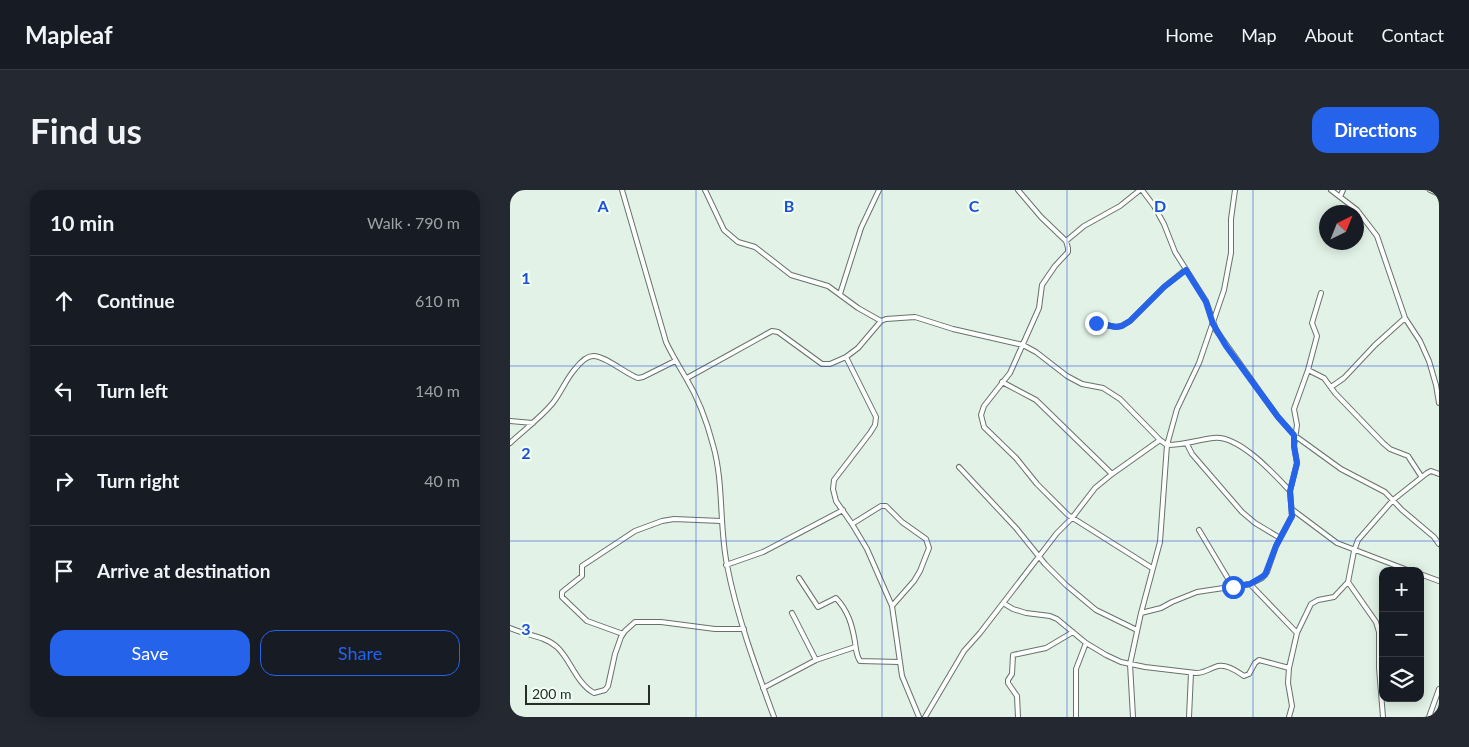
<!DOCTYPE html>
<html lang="en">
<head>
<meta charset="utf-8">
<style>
	:root { --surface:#171b24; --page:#242831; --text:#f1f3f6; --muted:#9ea1a6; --line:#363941; --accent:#2563eb }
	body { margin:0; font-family:Lato,sans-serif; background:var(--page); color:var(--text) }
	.controls { position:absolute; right:15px; bottom:15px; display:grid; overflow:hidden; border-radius:10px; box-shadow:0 2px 12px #0003 }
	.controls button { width:45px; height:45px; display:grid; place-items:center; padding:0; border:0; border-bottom:1px solid var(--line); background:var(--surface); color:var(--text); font:25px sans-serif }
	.compass { position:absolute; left:809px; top:15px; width:45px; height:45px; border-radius:50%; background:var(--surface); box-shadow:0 2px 12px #0003; rotate:43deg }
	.scale { position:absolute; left:15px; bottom:12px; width:125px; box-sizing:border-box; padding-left:5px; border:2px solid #262c28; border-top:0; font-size:14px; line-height:18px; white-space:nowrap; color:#262c28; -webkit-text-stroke:4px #effff3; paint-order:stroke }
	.stop { position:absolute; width:15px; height:15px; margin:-11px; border:4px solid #2563eb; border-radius:50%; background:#fff }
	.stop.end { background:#2563eb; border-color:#fff; box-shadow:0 1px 5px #0008 }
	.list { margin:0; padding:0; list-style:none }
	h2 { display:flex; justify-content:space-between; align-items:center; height:65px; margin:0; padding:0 20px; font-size:21px }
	h2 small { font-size:16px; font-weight:400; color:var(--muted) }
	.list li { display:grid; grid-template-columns:32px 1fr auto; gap:15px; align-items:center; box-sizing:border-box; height:90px; padding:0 20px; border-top:1px solid var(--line) }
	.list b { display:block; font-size:19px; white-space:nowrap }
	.list em { font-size:16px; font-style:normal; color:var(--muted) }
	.actions { display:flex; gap:10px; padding:15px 20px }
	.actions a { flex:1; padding:11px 0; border:1px solid var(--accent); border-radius:15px; text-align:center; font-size:18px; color:var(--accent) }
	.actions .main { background:var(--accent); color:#fff }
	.icon { flex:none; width:28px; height:28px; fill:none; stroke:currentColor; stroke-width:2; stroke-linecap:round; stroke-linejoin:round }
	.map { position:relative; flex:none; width:929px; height:527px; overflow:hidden; border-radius:15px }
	header { display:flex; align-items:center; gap:30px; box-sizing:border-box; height:70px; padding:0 25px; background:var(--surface); border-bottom:1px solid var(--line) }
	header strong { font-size:24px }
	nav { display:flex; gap:28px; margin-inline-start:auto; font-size:18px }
	.intro { display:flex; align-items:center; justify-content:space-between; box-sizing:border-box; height:120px; padding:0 30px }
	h1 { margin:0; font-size:35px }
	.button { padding:12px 22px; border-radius:15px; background:var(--accent); color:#fff; font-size:18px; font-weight:700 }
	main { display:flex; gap:30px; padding:0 30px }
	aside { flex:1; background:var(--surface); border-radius:15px; box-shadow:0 2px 12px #0003 }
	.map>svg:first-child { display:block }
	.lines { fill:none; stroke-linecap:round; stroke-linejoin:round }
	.minor-casing { stroke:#657369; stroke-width:6 }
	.minor { stroke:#fff; stroke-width:4 }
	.route { stroke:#2563eb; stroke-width:6 }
	.grid { fill:none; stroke:#1d4ed8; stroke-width:1; stroke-opacity:0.55 }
	.grid-label { font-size:16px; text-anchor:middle; font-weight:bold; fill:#1d4ed8; stroke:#effff3; stroke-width:4.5; stroke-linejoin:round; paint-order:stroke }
</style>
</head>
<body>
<header>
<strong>Mapleaf</strong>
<nav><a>Home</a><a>Map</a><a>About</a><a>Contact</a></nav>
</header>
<div class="intro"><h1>Find us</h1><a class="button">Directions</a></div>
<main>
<aside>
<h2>10 min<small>Walk · 790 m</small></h2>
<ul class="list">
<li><svg class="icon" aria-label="ahead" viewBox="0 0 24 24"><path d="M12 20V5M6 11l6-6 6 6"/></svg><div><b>Continue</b></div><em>610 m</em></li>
<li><svg class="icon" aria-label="left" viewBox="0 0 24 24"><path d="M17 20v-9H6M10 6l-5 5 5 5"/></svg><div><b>Turn left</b></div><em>140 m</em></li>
<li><svg class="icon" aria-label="right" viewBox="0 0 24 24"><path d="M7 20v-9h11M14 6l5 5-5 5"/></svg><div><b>Turn right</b></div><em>40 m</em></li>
<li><svg class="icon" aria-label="arrive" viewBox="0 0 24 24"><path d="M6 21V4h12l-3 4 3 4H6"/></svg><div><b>Arrive at destination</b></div></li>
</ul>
<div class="actions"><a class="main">Save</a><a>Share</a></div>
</aside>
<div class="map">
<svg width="929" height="527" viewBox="0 0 929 527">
	<rect width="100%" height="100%" fill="#e2f2e6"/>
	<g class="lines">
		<defs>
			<path id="minor" d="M112,0L156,152C162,165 169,176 176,188C188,208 197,232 203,255C214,293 209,336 217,375C227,427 246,478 264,527
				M195,0L214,40L228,52L245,57L281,85L318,96L348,118L371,131
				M508,0L531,27L556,51L558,58V62L545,76L532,95L529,118L500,183L474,216L471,225L474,237L506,268L527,294L558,325L642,378
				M632,0L644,16L654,34L665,62L696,111L706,140L768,227L784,245L831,279L875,302L892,320L924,347L929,354
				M725,0L721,29V63L714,100L689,173L667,219L657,255C676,255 686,250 703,248C728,244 764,284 780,301
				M821,0L847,20L867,46L895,128L910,151L919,171L926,195L929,213
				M920,0L929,4
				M830,7L833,0
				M556,51L574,36L610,16L630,0
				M330,104L351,38L369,0
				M586,133L606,137L611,136L620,131L654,97L675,80
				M336,167L366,227L365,235L360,243L324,290L323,299L326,311L342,334L357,359L382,416L392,486L409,527
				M798,180L807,146L802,133L811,103
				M177,188L262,141L268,142L312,174H320L336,167L348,158L371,131L376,129L405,127L443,139L513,155L526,162L557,186L572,194L593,198L610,209L650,250L657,255L650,352L631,423L620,474L623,527
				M492,192L526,210L602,284
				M821,197L834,188L865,155L895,128
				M0,231L23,233
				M0,253C14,240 29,229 42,214C51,203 56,189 65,179C69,174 76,166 83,166C94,165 116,184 128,188L133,187L165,171
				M677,254L682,264L732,322L745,333L770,348
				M449,277L506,338L535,374L556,395L586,420L627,440
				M783,320L827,353L900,381
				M342,334L371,316H376L392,332L416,349L419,358L410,381L404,391L382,416
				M689,340L723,397
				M216,375L253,362L333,320
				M910,384L929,391
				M289,388L308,417L326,408C338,421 342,434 345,452C346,459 346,465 350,471L389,472
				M838,392L866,432L869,442V478L873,527
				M740,394L787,443
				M493,413L503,419L516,423L540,426L547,429L576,453L596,465L611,472L635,477L686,483C694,483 697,480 705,477C715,473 725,480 734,486L739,484L745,473L749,470L779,478
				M282,423L306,470
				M631,423L651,418L662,412L687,402L740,394L752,388L757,382L766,356L782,326L780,301L787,273L784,256L787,235L784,219L798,180L814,188L825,203L873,253L880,259L898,266L911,286
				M0,438C15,445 35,446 47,457C61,470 66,493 84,503L95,500L98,496L105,464L111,447L115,441L125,432H151L205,439H234
				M113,444L77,431L52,407V402L72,386V376L125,341L152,331L164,329L211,331
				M253,498L306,470L345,457
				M415,527L454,461L470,443L547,343L562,328L585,298L602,284L650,250
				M508,527L507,506L498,493V490L502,484L503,465L536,458L563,442
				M566,527V479L576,453
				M679,527L681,483
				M779,527L782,516L778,493L779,478L787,443L801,414L808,410L824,407L838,392L844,361L848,350L883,310L917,283L921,281L929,284
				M919,527L929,499"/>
		</defs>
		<use href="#minor" class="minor-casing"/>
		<use href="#minor" class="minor"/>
	</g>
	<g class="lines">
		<path class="route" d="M586,133L606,137L612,136L620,131L654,97L676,80L696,112L703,134L716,156L768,227L784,245V256L787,273L780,301L782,326L766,356L755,385L740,394L723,397"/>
	</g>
	<path class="grid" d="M186,0V527M372,0V527M557,0V527M743,0V527M0,176H929M0,351H929"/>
	<g class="grid-label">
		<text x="93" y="22">A</text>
		<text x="279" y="22">B</text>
		<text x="464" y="22">C</text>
		<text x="650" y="22">D</text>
		<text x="16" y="94">1</text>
		<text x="16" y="269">2</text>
		<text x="16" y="445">3</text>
	</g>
</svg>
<div class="controls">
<button>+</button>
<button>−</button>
<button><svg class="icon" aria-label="layers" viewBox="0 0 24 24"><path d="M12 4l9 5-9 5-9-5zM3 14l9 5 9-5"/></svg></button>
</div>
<svg class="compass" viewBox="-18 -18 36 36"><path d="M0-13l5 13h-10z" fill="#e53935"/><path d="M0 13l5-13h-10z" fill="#9ea1a6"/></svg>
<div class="scale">200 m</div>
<div class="stop" style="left:723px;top:397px"></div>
<div class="stop end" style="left:586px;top:133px"></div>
</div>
</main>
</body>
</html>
